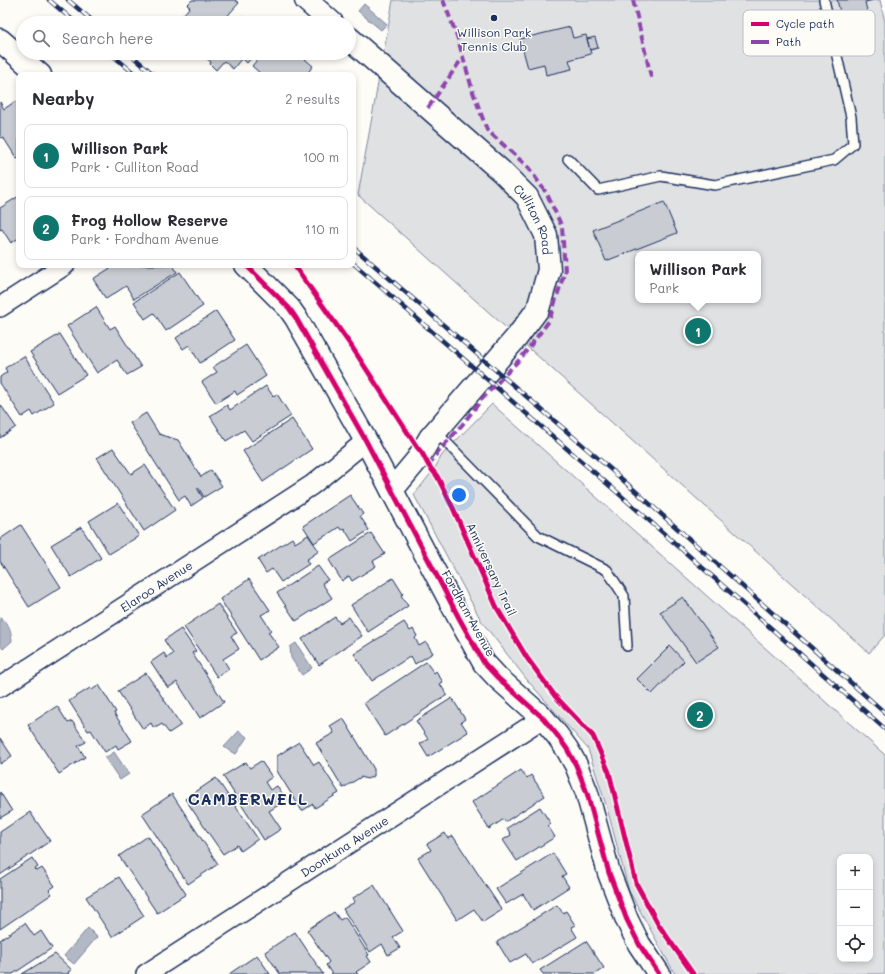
<!DOCTYPE html>
<html lang="en">
<head>
<meta charset="utf-8">
<style>
	:root { --surface:#fff; --page:#f7f7f7; --text:#2b2b33; --muted:#7c7c81; --line:#e1e1e2; --accent:#0f766e }
	body { margin:0; font-family:Mali,sans-serif; background:var(--page); color:var(--text) }
	.controls { position:absolute; right:12px; bottom:12px; display:grid; overflow:hidden; border-radius:8px; box-shadow:0 2px 6px #0003 }
	.controls button { width:36px; height:36px; display:grid; place-items:center; padding:0; border:0; border-bottom:1px solid var(--line); background:var(--surface); color:var(--text); font:20px sans-serif }
	.you { position:absolute; left:459px; top:495px; width:14px; height:14px; margin:-10px; border:3px solid #fff; border-radius:50%; background:#1a73e8; box-shadow:0 0 0 6px #1a73e833 }
	.badge { display:grid; place-items:center; width:26px; height:26px; border-radius:50%; background:var(--accent); color:#fff; font-size:13px; font-weight:700 }
	.pin { position:absolute; translate:-50% -50%; border:2px solid #fff; box-shadow:0 1px 4px #0006 }
	.popup { position:absolute; left:635px; top:251px; width:126px; height:52px; box-sizing:border-box; display:grid; place-content:center; border-radius:8px; background:var(--surface); filter:drop-shadow(0 1px 3px #0005); font-size:13px; white-space:nowrap; color:var(--muted) }
	.popup b { font-size:15px; color:var(--text) }
	.popup::after { content:''; position:absolute; left:50%; top:100%; margin-left:-8px; border:8px solid transparent; border-top-color:var(--surface) }
	.list { margin:0; padding:0; list-style:none }
	h2 { display:flex; justify-content:space-between; align-items:center; height:52px; margin:0; padding:0 16px; font-size:17px }
	h2 small { font-size:13px; font-weight:400; color:var(--muted) }
	.list li { display:grid; grid-template-columns:26px 1fr auto; gap:12px; align-items:center; box-sizing:border-box; height:64px; margin:0 8px 8px; padding:0 8px; border:1px solid var(--line); border-radius:8px }
	.list b { display:block; font-size:15px; white-space:nowrap }
	.list p { margin:0; font-size:13px; white-space:nowrap; color:var(--muted) }
	.list em { font-size:13px; font-style:normal; color:var(--muted) }
	.icon { flex:none; width:22px; height:22px; fill:none; stroke:currentColor; stroke-width:2; stroke-linecap:round; stroke-linejoin:round }
	.map { position:relative; flex:none; width:885px; height:974px; overflow:hidden }
	.search { position:absolute; background:var(--surface); box-shadow:0 2px 6px #0003; left:16px; top:16px; width:340px; height:44px; display:flex; align-items:center; gap:10px; box-sizing:border-box; padding:0 14px; border-radius:22px; color:var(--muted); font-size:15px }
	.panel { position:absolute; background:var(--surface); box-shadow:0 2px 6px #0003; left:16px; top:72px; width:340px; height:196px; border-radius:8px }
	.map>svg:first-child { display:block }
	.green { fill:#e0e1e3; stroke:#7e88a0; fill-rule:evenodd }
	.water { fill:#b3b8c5; stroke:#76819c }
	.building { fill:#c9ccd3; stroke:#1b2f5e }
	.lines { fill:none; stroke-linecap:round; stroke-linejoin:round }
	.lane-casing { stroke:#1b2f5e; stroke-width:12 }
	.street-casing { stroke:#1b2f5e; stroke-width:22 }
	.secondary-casing { stroke:#1b2f5e; stroke-width:25 }
	.lane { stroke:#fdfcf7; stroke-width:9 }
	.street { stroke:#fdfcf7; stroke-width:19 }
	.secondary { stroke:#fdfcf7; stroke-width:22 }
	.rail-casing { stroke:#1b2f5e; stroke-width:4.5 }
	.rail { stroke:#fdfcf7; stroke-width:3; stroke-dasharray:9; stroke-linecap:butt }
	.quiet { stroke:#8e44ad; stroke-width:4; stroke-dasharray:8 4; stroke-linecap:butt }
	.cycleway-casing { stroke:#fdfcf7; stroke-width:8 }
	.cycleway { stroke:#d6006c; stroke-width:5 }
	.poi-dot { fill:#1b2f5e; stroke:#fdfcf7; stroke-width:1.5 }
	.labels { text-anchor:middle; dominant-baseline:central; stroke-width:3; stroke-linejoin:round; paint-order:stroke }
	.poi-label { font-size:12px; fill:#1b2f5e; stroke:#fdfcf7 }
	.street-label { font-size:12px; fill:#1b2f5e; stroke:#fdfcf7 }
	.district-label { font-size:16px; font-weight:bold; letter-spacing:1px; fill:#1b2f5e; stroke:#fdfcf7 }
	.key { fill:#fdfcf7; stroke:#b9bec9; stroke-width:1 }
	.key-label { font-size:11px; fill:#1b2f5e }
</style>
</head>
<body>
<div class="map">
<svg width="885" height="974" viewBox="0 0 885 974">
	<rect width="100%" height="100%" fill="#fdfcf7"/>
	<filter id="ink" filterUnits="userSpaceOnUse"><feTurbulence type="fractalNoise" baseFrequency=".025" numOctaves="2"/><feDisplacementMap in="SourceGraphic" scale="8" xChannelSelector="R" yChannelSelector="G"/><feConvolveMatrix kernelMatrix="1 2 1 2 8 2 1 2 1" color-interpolation-filters="sRGB"/></filter>
	<g filter="url(#ink)">
		<path class="green" d="M393,0H880L885,22V635L869,653L358,195ZM638,254H758V300H638Z
			M492,404L885,755V974H675L629,891L607,808L588,749L528,681L482,622L414,495L435,468L442,455ZM840,857H870V959H840Z"/>
		<path class="water" d="M364,4L387,24L381,30L358,11Z
			M0,618C10,624 11,631 12,641L3,649L0,645Z
			M296,643L312,668L302,675L291,658L290,647Z
			M239,731L247,737L236,754L224,747Z
			M114,752L129,774L120,780L105,758Z
			M88,928L97,937L74,964L64,956Z"/>
		<path class="building" d="M192,0H235L239,3L221,23H200L199,22L197,23H186L180,18L190,7L187,5Z
			M837,0H874L865,2L873,39L848,44Z
			M242,16L250,23H236Z
			M570,27L573,38L586,35L591,54L569,60L572,69L546,75L544,64L528,68L520,39Z
			M595,37L598,48L590,50L587,39Z
			M202,53H256L247,63L242,58L233,69L224,61L216,70L210,64L211,62L201,54Z
			M263,53H298L313,66L306,75H262L252,66Z
			M16,101L19,106V158L17,159L3,137L0,138V102L4,109Z
			M19,196V238L11,243L2,229L0,230V208Z
			M664,202L677,233L606,261L593,230Z
			M115,265H173L177,272L134,299L126,286L106,299L93,279Z
			M180,272L203,306L166,331L154,313L145,319L134,302Z
			M96,307L110,329L115,326L141,367L127,375L117,360L97,373L67,326Z
			M216,311L235,340L200,363L189,345L183,349L176,338Z
			M60,334L86,375L57,393L30,352Z
			M246,345L266,376L237,395L235,391L216,403L202,382L217,372L213,367Z
			M24,356L54,403L34,416L31,411L22,417L0,383V377L7,372L5,368Z
			M266,386L273,396L277,394L291,416L252,441L244,430L226,441L210,416L227,405L230,410Z
			M0,404L16,427L0,438Z
			M146,413L159,434L178,440L201,477L211,470L222,486L204,497L198,487L197,488L203,498L191,506L185,496L179,500L130,423Z
			M292,419L312,449L263,482L243,451Z
			M113,448L131,474L145,465L175,510L144,531L97,458Z
			M350,495L363,514L360,516L369,530L352,541L344,528L341,530L339,527L314,543L303,526Z
			M118,503L139,536L109,554L89,521Z
			M21,525L61,587L29,607L0,561V539Z
			M81,527L101,558L71,577L51,545Z
			M371,533L385,554L373,561L376,566L352,581L349,576L342,581L329,560Z
			M308,535L319,551L306,560L309,564L281,582L272,569L266,573L258,560L292,538L295,543Z
			M318,566L328,580L322,583L332,598L296,621L277,593Z
			M393,578L403,594L401,595L408,606L368,632L351,605Z
			M249,579L270,610L261,615L271,630L268,632L279,647L259,660L220,599Z
			M683,597L719,647L696,662L660,612Z
			M218,604L237,633L231,636L239,649L223,659L229,669L217,677L184,627Z
			M335,617L340,623L349,617L362,636L319,665L302,639Z
			M404,622L410,631L413,629L417,636L415,638L419,646L426,642L433,653L415,664L411,656L372,681L354,654Z
			M181,629L196,651L192,653L224,702L200,718L177,682L168,688L151,662L164,653L167,658L173,654L164,640Z
			M670,646L684,661L652,694L637,679Z
			M426,662L434,673L436,671L443,682L440,684L447,695L385,736L364,703Z
			M146,673L181,725L169,733L162,724L157,727H153L151,723L143,729L118,691Z
			M99,685L116,712L114,713L132,741L118,749L116,745L105,752L91,730L88,731L69,701L90,688L92,690Z
			M452,698L465,719L461,722L468,732L428,757L420,744L428,739L416,721Z
			M57,706L68,723L72,721L86,742L78,746L85,757L59,774L28,725Z
			M343,718L374,769V776L367,779L361,777L343,788L316,743L334,733L330,726Z
			M0,738L12,756L0,764Z
			M299,742L314,765L319,762L339,793L315,808L313,804L302,811L277,771V756Z
			M261,761L272,777L265,782L270,790L277,786L287,800L269,811L281,829L264,840L223,776L246,762L250,768Z
			M521,770L527,778L531,775L545,796L505,822L504,819L489,829L472,802Z
			M216,778L258,839L241,851L237,845L223,854L185,799Z
			M0,792L12,811L0,818Z
			M172,794L218,864L188,884L142,814Z
			M540,807L551,824L548,826L555,837L517,861L503,840L511,835L507,828Z
			M30,812L50,841L0,875V832Z
			M445,833L448,839L453,836L502,910L483,922L474,909L457,920L418,858L431,850L427,844Z
			M148,836L186,894L157,913L119,856Z
			M553,853L566,874L562,876L569,887L533,910L523,894L506,904L496,889Z
			M32,858L38,867L35,869L37,871L42,868L55,886L49,890L52,894L0,929V879Z
			M119,877L144,916L112,937L86,897Z
			M374,885L403,931L393,937L400,948L388,955L382,944L370,952L343,909L355,902L353,898Z
			M557,905L563,913L566,911L575,925L571,927L577,937L532,964L526,954L510,963L497,942Z
			M334,912L340,920L345,917L369,955L367,956L371,962L356,972L358,974H332L326,965L329,962L307,930Z
			M25,923L34,936L41,931L52,948L13,974H0V940Z
			M295,932L323,974H280L265,952Z
			M586,941L604,968L595,974H543L540,970Z
			M55,954L72,970L68,972L69,974H22Z
			M257,955L270,974H229Z"/>
		<g class="lines">
			<defs>
				<path id="lane" d="M568,159L598,190L661,176L715,185L834,160L853,144L851,117L824,0
					M436,432L538,536L607,570L624,596L627,646"/>
				<g id="street">
					<path d="M0,307L65,265"/>
					<path id="s1" d="M0,687L312,485L366,441"/>
					<path id="s2" d="M146,974L543,718"/>
				</g>
				<g id="secondary">
					<path d="M306,0L332,23"/>
					<path id="s3" d="M349,38L501,171L527,197L546,235L549,270L538,309L517,337L430,438L417,460L392,490"/>
					<path d="M0,40L40,75"/>
					<path d="M246,265L289,308L296,318L366,441L459,618L484,663L498,678L543,718L557,735L567,749L576,765L587,793L609,873L627,920L639,944L659,974"/>
				</g>
			</defs>
			<use href="#lane" class="lane-casing"/>
			<use href="#street" class="street-casing"/>
			<use href="#secondary" class="secondary-casing"/>
			<use href="#lane" class="lane"/>
			<use href="#street" class="street"/>
			<use href="#secondary" class="secondary"/>
			<defs>
				<path id="rail" d="M49,0L76,23
					M68,0L95,23
					M110,53L136,75
					M129,53L154,75
					M353,247L615,473L885,713
					M353,263L618,493L885,729"/>
			</defs>
			<use href="#rail" class="rail-casing"/>
			<use href="#rail" class="rail"/>
			<path class="quiet" d="M633,0L652,81
				M428,108L463,57
				M429,466L434,457L446,443L462,425L482,399L521,358L549,321L565,271L562,227L547,194L528,167L487,130L473,92L457,36L443,0"/>
			<defs>
				<path id="cycleway" d="M246,265L289,308L296,318L366,441L459,618L484,663L498,678L543,718L557,735L567,749L576,765L587,793L609,873L627,920L639,944L659,974
					M294,265L352,347L417,447L422,453L429,466L437,476L453,508L497,608L527,658L555,696L593,736L609,772L636,883L658,924L693,974"/>
			</defs>
			<use href="#cycleway" class="cycleway-casing"/>
			<use href="#cycleway" class="cycleway"/>
		</g>
	</g>
	<circle class="poi-dot" cx="494" cy="18" r="4"/>
	<g class="labels">
		<g class="poi-label">
			<text x="494" y="32">Willison Park<tspan x="494" dy="14">Tennis Club</tspan></text>
		</g>
		<g class="street-label">
			<text stroke="none"><textPath href="#s3" startOffset="262">Culliton Road</textPath></text>
			<text transform="translate(492 569) rotate(65)">Anniversary Trail</text>
			<text stroke="none"><textPath href="#s1" startOffset="186">Elaroo Avenue</textPath></text>
			<text transform="translate(469 613) rotate(61)">Fordham Avenue</text>
			<text stroke="none"><textPath href="#s2" startOffset="236">Doonkuna Avenue</textPath></text>
		</g>
		<g class="district-label">
			<text x="248" y="798">CAMBERWELL</text>
		</g>
	</g>
	<rect x="743" y="10" width="132" height="46" rx="6" class="key"/>
	<rect x="751" y="22" width="18" height="4" fill="#d6006c"/>
	<rect x="751" y="40" width="18" height="4" fill="#8e44ad"/>
	<g class="key-label">
		<text x="776" y="28">Cycle path</text>
		<text x="776" y="46">Path</text>
	</g>
</svg>
<div class="controls">
<button>+</button>
<button>−</button>
<button><svg class="icon" aria-label="locate" viewBox="0 0 24 24"><circle cx="12" cy="12" r="6"/><path d="M12 2v4M12 18v4M2 12h4M18 12h4"/></svg></button>
</div>
<div class="you"></div>
<div class="pin badge" style="left:698px;top:331px">1</div>
<div class="popup"><b>Willison Park</b>Park</div>
<div class="pin badge" style="left:700px;top:715px">2</div>
<div class="search"><svg class="icon" aria-label="search" viewBox="0 0 24 24"><circle cx="10" cy="10" r="6"/><path d="M15 15l6 6"/></svg>Search here</div>
<section class="panel">
<h2>Nearby<small>2 results</small></h2>
<ul class="list">
<li><span class="badge">1</span><div><b>Willison Park</b><p>Park · Culliton Road</p></div><em>100 m</em></li>
<li><span class="badge">2</span><div><b>Frog Hollow Reserve</b><p>Park · Fordham Avenue</p></div><em>110 m</em></li>
</ul>
</section>
</div>
</body>
</html>
